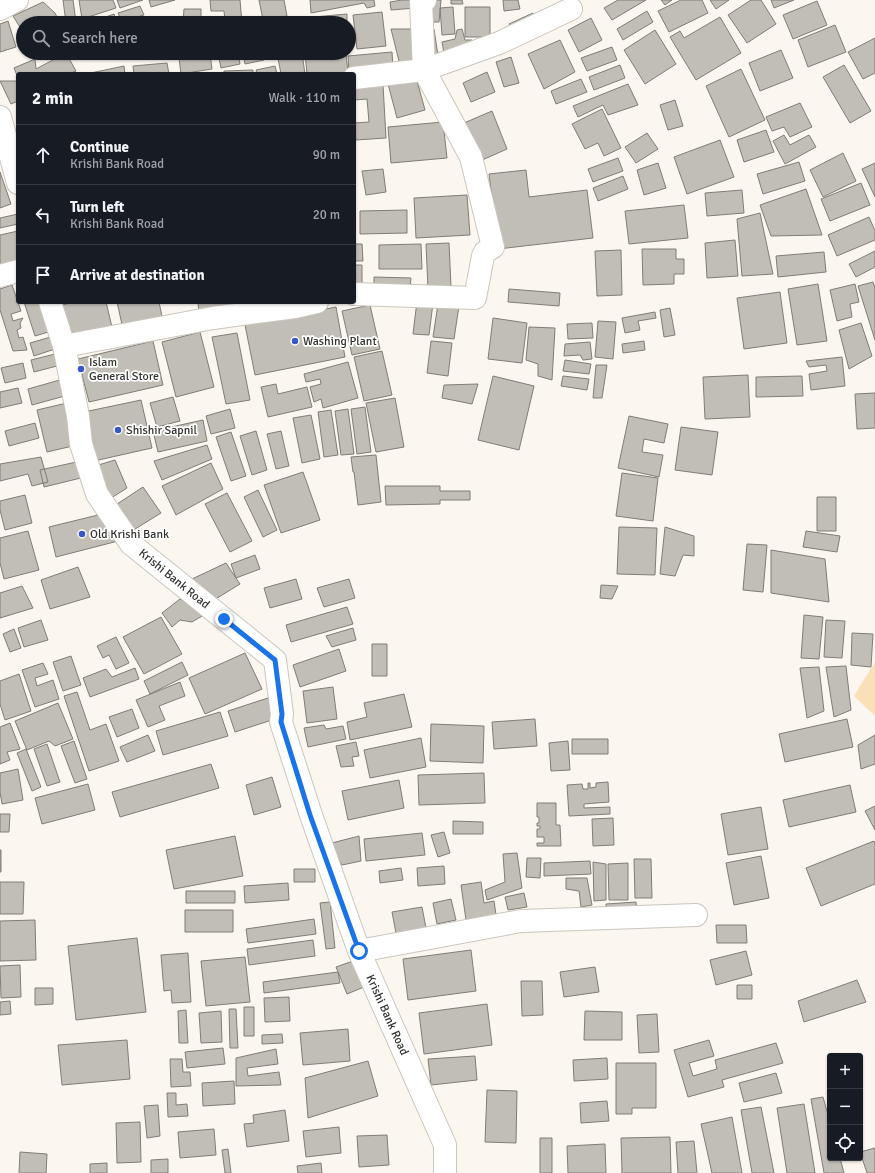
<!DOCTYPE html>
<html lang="en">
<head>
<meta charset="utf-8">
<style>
	:root { --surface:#171b24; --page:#242831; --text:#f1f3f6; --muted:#9ea1a6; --line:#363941 }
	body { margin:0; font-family:Signika,sans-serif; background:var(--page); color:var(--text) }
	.controls { position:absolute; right:12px; bottom:12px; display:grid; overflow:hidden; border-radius:4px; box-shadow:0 1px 3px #0004 }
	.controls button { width:36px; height:36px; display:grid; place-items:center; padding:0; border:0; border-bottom:1px solid var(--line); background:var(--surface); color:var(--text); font:20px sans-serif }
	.stop { position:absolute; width:12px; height:12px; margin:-9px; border:3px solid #1a73e8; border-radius:50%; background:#fff }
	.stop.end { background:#1a73e8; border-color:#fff; box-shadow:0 1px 4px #0008 }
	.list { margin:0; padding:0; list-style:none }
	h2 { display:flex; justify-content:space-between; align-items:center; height:52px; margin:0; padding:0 16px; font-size:17px }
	h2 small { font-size:13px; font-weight:400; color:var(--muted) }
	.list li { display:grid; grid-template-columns:26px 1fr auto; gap:12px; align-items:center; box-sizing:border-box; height:60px; padding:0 16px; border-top:1px solid var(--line) }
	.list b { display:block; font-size:15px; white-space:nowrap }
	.list p { margin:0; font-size:13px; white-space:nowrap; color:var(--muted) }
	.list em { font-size:13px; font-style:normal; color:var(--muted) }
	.icon { flex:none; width:22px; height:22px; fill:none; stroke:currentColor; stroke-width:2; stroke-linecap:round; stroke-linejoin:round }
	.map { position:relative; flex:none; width:875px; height:1173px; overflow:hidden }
	.search { position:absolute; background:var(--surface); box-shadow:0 1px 3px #0004; left:16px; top:16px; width:340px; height:44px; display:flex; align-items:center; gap:10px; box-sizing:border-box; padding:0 14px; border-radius:22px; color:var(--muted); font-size:15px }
	.panel { position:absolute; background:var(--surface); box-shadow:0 1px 3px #0004; left:16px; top:72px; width:340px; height:232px; border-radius:4px }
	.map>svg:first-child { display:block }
	.green { fill:#fbe0b7 }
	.building { fill:#c1bdb7; stroke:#807c76 }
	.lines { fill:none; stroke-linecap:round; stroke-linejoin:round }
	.street-casing { stroke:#cac6bf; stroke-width:24 }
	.street { stroke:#fff; stroke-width:22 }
	.route { stroke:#1a73e8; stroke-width:5 }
	.poi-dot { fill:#3957c9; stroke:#fff; stroke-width:1.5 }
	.labels { text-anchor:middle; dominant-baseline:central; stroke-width:3.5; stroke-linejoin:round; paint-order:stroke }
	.poi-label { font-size:12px; fill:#353431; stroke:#fff; text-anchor:start }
	.street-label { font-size:12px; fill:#353431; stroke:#fff }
</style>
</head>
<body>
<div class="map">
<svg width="875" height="1173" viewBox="0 0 875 1173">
	<rect width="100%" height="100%" fill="#fbf6f0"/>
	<path class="green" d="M875,662V716L854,696Z"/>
	<path class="building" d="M63,0H73L76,22L66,23Z
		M79,0H113L116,8L82,19Z
		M117,0H143L120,8Z
		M149,0H175L151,7Z
		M210,0H240L242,23H208L225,20L224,11H211Z
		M259,0H284L287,16L263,20Z
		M310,0H374L375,6L367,8L364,3L311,13Z
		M402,0H441L439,22H428V7L391,10L390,2Z
		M451,0H462L463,4H451Z
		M503,0H518L520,9L504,11Z
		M618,0H646L612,20L604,8Z
		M661,0H672L665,5Z
		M681,0H702L708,13L669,32L658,11Z
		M710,0H729L716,9Z
		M751,0H761L776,24L747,43L728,15Z
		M771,0H794L774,8Z
		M817,1L827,25L793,39L783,15Z
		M43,2L55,13L60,23H23V32L13,16Z
		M140,6L144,15L133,18L135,23H122L118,13Z
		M453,7L455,34L442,35L440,8Z
		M465,7H490V37H465Z
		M184,9H201V23H183Z
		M647,11L653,22L623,40L617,29Z
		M382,12L386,46L357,49L353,15Z
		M533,13L537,21L513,32L509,24Z
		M114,14L117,23H89Z
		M347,14V23H302V18Z
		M720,17L741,53L696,80L670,37L680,31L684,38Z
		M591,18L602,40L579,52L568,30Z
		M8,21L16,47L0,52V24Z
		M835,25L846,52L808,67L798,40Z
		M391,29H434L439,62L400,65Z
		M462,29L465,40H472L471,48L445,59L442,42L455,39L457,30Z
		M655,30L676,64L645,84L624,50Z
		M875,38V73L863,79L848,52Z
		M560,40L575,72L544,89L528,54Z
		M612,47L617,60L587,71L581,58Z
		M781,50L793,78L760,91L749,63Z
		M392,52L393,69L349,72L348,56Z
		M43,53H57L44,57Z
		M66,53L76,71L69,74H18V78L14,68L35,59L36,69Z
		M121,53H144L124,59Z
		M218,53H238L240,64L221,68Z
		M243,53H263L264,60L245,64Z
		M277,53H302L305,74H281Z
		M305,53H346L348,74H307Z
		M210,54L212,69L181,74L179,58Z
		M511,57L519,83L504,87L496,62Z
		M167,63L169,74H134L133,66Z
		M620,65L625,78L594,90L589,77Z
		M844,65L871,111L850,123L823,77Z
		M124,66L125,74H86Z
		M275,66L277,74H257L256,70Z
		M741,69L765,120L729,137L706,86Z
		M253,70V74H224V71Z
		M487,72L495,92L471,102L463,83Z
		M416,77L425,110L397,118L388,84Z
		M581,79L587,92L556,104L551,91Z
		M0,81H18V101L11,104Z
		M628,84L638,105L608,115L603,105L578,117L573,106Z
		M383,85L386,138L356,140L354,123L369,122L367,99L354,100V87Z
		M675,100L683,126L668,130L660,105Z
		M800,103L812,127L790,137L784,127L772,131L766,117Z
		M602,109L621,148L604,156L598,143L585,149L572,124Z
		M492,111L507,149L480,161L464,123Z
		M443,122L447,158L391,163L388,127Z
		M766,130L774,152L744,162L737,140Z
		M647,133L658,149L636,163L625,147Z
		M784,135L790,145L809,135L816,147L785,164L773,141Z
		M720,140L734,177L687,194L674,157Z
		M843,153L856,181L823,197L810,170Z
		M618,158L623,171L593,182L588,169Z
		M799,162L805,181L763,194L757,174Z
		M658,163L666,188L644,195L637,170Z
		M875,163V197L862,169Z
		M383,169L386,192L366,195L362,171Z
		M526,170L529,197L587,190L593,238L498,249L489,174Z
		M0,172L11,204L0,208Z
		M623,176L628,189L598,201L593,188Z
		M861,183L870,205L830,221L821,199Z
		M806,189L822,235L771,236L760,205Z
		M742,190L744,213L707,216L705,193Z
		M467,195L470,235L416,238L414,198Z
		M684,205L688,238L629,244L625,211Z
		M407,210V233L360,234V211Z
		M760,213L773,274L742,276L737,219Z
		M18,214V224L0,228V218Z
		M869,217L875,231V240L837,256L828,235Z
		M18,231V263L0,267V235Z
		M735,240L738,276L707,278L705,243Z
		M449,243L451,287L428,289L426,244Z
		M354,244H362L363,261H354Z
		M421,244L422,269H379V245Z
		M642,249H676V259H684V274H674V284L643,285Z
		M621,250L622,295L597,296L595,251Z
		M875,251V267L856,277L849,264Z
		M824,252L826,272L778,277L776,256Z
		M354,265H362V287H354Z
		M374,277L411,278L410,290L374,289Z
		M873,282L875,288V340L858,286Z
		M818,284L827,341L797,345L788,289Z
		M855,284L859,302L850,304L852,317L837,321L830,290Z
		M12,285L21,311L11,314L13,321L23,318L20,323L21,328L17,330L19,338L23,337L27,350L13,351L0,310V289Z
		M509,289L560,293L559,306L508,302Z
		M780,292L787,343L744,349L737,298Z
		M417,301L433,303L429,335L413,334Z
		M24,302H46L55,330L35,336Z
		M74,302H106L112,327L69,337L62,305Z
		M117,302H159L163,321L123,329Z
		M198,302H225L226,310L199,315Z
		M438,304L459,306L454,339L433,337Z
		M370,305L380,349L352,355L342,311Z
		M336,307L345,357L255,375L245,325Z
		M670,308L675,335L664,337L660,310Z
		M655,312L656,318L638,321L640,330L625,333L622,318Z
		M493,318L527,323L522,363L488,359Z
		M598,321L616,322L613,359L595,357Z
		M592,323L593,338L568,339L567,324Z
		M861,323L872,356L849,369L839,330Z
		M529,327L555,328L552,380L538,376V364L526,360Z
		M200,332L214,387L176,397L162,342Z
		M237,333L250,400L226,404L212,337Z
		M54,336L58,348L34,356L30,343Z
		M153,341L163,385L89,402L78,359Z
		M431,341L452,343L448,376L427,373Z
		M644,341L645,350L623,353L622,344Z
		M590,342L592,359L583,360L580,355L564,356L565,344Z
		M382,351L392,395L364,401L354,357Z
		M63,352L57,366L34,372L31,360Z
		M842,357L845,386L811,390L809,374L827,371L826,365L809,367L806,361Z
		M565,360L591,364L589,374L563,371Z
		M348,362L358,398L323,408L321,399L314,402L310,387L321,384L320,379L306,382L304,374Z
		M23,363L26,378L5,383L1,368Z
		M596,365H607L602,398H593Z
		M748,375L750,417L705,419L703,377Z
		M493,376L534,386L519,450L478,440Z
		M563,376L589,379L587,390L561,386Z
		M802,376L803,396L756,397V377Z
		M67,378L72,394L32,405L28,389Z
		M276,384L278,394L307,387L312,407L268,417L261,387Z
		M478,384L472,404L442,398L444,385Z
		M18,388L22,403L0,408V392Z
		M875,393V428L857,429L855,394Z
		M173,397L180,421L157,427L150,403Z
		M395,398L404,447L376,452L366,403Z
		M141,400L152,448L94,461L84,412Z
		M67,403L77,445L47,452L37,410Z
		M365,407L371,452L357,454L351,409Z
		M230,409L235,428L211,434L206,416Z
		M348,409L354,454L341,455L335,411Z
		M331,410L338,455L324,457L318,412Z
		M311,415L320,459L302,463L293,418Z
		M629,416L668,424L664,443L644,439L642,452L663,455L659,477L618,468Z
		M203,420L207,441L158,452L153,431Z
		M35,423L39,438L9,446L5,431Z
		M681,427L718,432L712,475L675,470Z
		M256,431L267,470L252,475L240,436Z
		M281,431L289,466L276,469L267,434Z
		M231,432L246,476L231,481L216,437Z
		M207,445L212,459L162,480L154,461Z
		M376,455L381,502L358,505L354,472H353L351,457Z
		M41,457L48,482L32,486L28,474L0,481V464Z
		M115,460L127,488L108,500L95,466Z
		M81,461L85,477L44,487L40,470Z
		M211,463L223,489L176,515L162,486Z
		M303,472L320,520L281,533L264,485Z
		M622,473L658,478L653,521L616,516Z
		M385,486H440V491H470V500H440V504L386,505Z
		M143,487L161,513L127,534L111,508Z
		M258,490L277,530L263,537L244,497Z
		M227,493L252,541L230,552L205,504Z
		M25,495L32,523L5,530L0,510V501Z
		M817,497H836V531H817Z
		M102,514L118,541L56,557L49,527Z
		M619,527L657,528L655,575L617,574Z
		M665,527L694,536V556L683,555L675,576L660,574Z
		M28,531L39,570L4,579L0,563V538Z
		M806,531L840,536L837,552L803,547Z
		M747,544L767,545L763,592L743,590Z
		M771,550L825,559L829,602L771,593Z
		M255,555L260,569L236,578L231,564Z
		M226,563L240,584L214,600L192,579Z
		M78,567L90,597L50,609L41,580Z
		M296,579L302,599L270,608L264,588Z
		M349,579L355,598L324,607L317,588Z
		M601,585L618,586L612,599L600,598Z
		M22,586L33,608L0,618V593Z
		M180,599L207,613L192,622L180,620L172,627L162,613Z
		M347,607L353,624L291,642L286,625Z
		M804,615L823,617L819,659L801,658Z
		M161,617L182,654L144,674L123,637Z
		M41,620L48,640L24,647L18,628Z
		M826,620L845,621L842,658L824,657Z
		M353,628L356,640L332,647L326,636Z
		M14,629L21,648L10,652L3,634Z
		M852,633L873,634L871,667L851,665Z
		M116,637L129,663L116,669L109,655L103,658L97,646Z
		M372,644H387V676H372Z
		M339,649L346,671L300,687L293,665Z
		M245,653L262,689L205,714L189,678Z
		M71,656L81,685L63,691L53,662Z
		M182,662L188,675L150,694L144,681Z
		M43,663L48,674L35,678L37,686L53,680L59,699L35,707L22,670Z
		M846,666L851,710L834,717L826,667Z
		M819,667L824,711L807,718L800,668Z
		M135,668L139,679L90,697L83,678L106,669L112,677Z
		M19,674L31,711L5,720L0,704V681Z
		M180,682L185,696L159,706L165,720L148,727L136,700Z
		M333,687L337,719L307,723L303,691Z
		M77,692L90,730L106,724L119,761L89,771L64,696Z
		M404,694L412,727L350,740L347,722L367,717L364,703Z
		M268,698L275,719L235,732L228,711Z
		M58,703L73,739L55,746L49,741L27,750L15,721Z
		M132,709L139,728L117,737L109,717Z
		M220,712L228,736L163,755L156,731Z
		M535,719L537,746L494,749L492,722Z
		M847,719L853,747L785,762L779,734Z
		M10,723L20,749L7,752L10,760L0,764V727Z
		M431,724L484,726L483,763L430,761Z
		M324,725L326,729L343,726L346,739L308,747L304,728Z
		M148,735L155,751L127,762L120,747Z
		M875,735V764L861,769L858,745Z
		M421,738L426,767L370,778L364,750Z
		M572,739H608V754H572Z
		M74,741L87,779L75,783L61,746Z
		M568,741L570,770L551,771L549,743Z
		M356,742L359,756L352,757L354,766L341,767L336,746Z
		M47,744L60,782L47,786L34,749Z
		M26,749L41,787L32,791L17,753Z
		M211,764L219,788L120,817L112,792Z
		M18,769L23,800L2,804L0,792V773Z
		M484,773L485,803L419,805L418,775Z
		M272,777L281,807L254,815L246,785Z
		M399,780L404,808L348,820L342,791Z
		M608,782L609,802L584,804V808L610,807V814L569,816L567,785L582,784L583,789H588V783H590V788L596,787V783Z
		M88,784L95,810L42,824L35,798Z
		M850,785L856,812L789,827L783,800Z
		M537,803H556V825H560L561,846H537V843H544V837H537V829H540V826H537V823H539V817H537Z
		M875,806V830L865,811Z
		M761,807L768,849L728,855L721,814Z
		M0,814H10L9,832H0Z
		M613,818L614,845L593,846L592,819Z
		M453,821L483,822V834H453Z
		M444,832L450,853L438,857L431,835Z
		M422,833L425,855L366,861L364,839Z
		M235,836L243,876L174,889L166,850Z
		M359,836L361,861L342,865L328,844Z
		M874,841L875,844V884L821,906L806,868Z
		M0,850H1V872H0Z
		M517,853L522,888L487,900L485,890L505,882L503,854Z
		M761,856L769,898L734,905L726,863Z
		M527,858H541L540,878L526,877Z
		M634,859H651L652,898H635Z
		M590,861L591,874L544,876V863Z
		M593,862L606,864V900L594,901Z
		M628,863V900H609L608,864Z
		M444,866L445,884L418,886L417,868Z
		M401,868L403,880L380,883L379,871Z
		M294,869H315V882H294Z
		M566,878H587L592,905L581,907L579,891L566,889Z
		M0,882H24L23,914H0Z
		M481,882L484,903L494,901L496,915L466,920L461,885Z
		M288,883L289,900L245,903L244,886Z
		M186,891H235V903H186Z
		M524,893L527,907L508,910L505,897Z
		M451,899L456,920L437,924L433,903Z
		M330,902L335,948L326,949L320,903Z
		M636,902L637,913L606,915V904Z
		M422,907L426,928L396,933L392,912Z
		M185,910H233V932H185Z
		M314,919L316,934L248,943L246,929Z
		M35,920L36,960L0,961V921Z
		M716,925H746L747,943H717Z
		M137,938L146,1012L76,1020L68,946Z
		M313,940L315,956L249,965L247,949Z
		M471,950L476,991L408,1000L403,959Z
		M746,951L752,975L716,985L710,960Z
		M188,953L191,1002L172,1003L171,990L164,991L161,955Z
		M245,957L250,1002L206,1006L201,961Z
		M353,961L364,987L347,994L336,967Z
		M20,965L21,997L1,998L0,966Z
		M595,967L599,992L564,997L560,972Z
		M338,972L340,983L264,993L263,982Z
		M857,980L866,1002L804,1022L798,1001Z
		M521,981H542L543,1015L522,1016Z
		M737,985H752V999H737Z
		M35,988H53V1004L35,1005Z
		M289,997L290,1021L265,1022L264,998Z
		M10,1001L11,1014L0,1015V1002Z
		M487,1004L492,1045L424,1054L419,1013Z
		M244,1007H254V1036H244Z
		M229,1009H236L238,1048H230Z
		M186,1010L188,1043H179L178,1011Z
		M221,1011L222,1042L201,1043L199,1013Z
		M585,1011L622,1012V1040H584Z
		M657,1014L659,1052L639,1053L637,1015Z
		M348,1029L350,1061L303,1065L300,1033Z
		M282,1034L283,1043L262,1044V1035Z
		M127,1040L130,1079L62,1085L58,1045Z
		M709,1040L714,1056L689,1063L693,1076L717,1069L715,1060L776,1043L783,1063L722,1080L724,1087L688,1097L674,1050Z
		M223,1048L225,1064L187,1068L185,1052Z
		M276,1049L278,1064L247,1068L248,1076L279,1072L281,1085L236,1086V1058Z
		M475,1056L477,1080L431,1085L428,1059Z
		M607,1058L608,1079L574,1081L573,1060Z
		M170,1059H182L183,1072H190L191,1086L171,1087Z
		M368,1061L378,1096L308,1118L305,1078Z
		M616,1063H656V1108H632V1114H616Z
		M776,1073L782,1093L744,1102L739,1083Z
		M234,1081L235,1104L203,1106L202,1083Z
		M487,1090L517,1091L516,1143L485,1142Z
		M167,1093H176V1105L187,1104L188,1116L168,1117Z
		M823,1097L830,1122V1158H840L844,1173H824L811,1099Z
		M607,1101L609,1121L581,1123L580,1103Z
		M804,1104L815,1173H787L777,1108Z
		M158,1105L160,1136L147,1138L144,1106Z
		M761,1107L774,1173H752L741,1110Z
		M285,1110L289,1141L247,1147L244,1124L254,1123L253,1115Z
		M732,1117L742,1173H712L701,1124Z
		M140,1122L141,1162L117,1163L116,1123Z
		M339,1127L341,1153L306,1157L303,1131Z
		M214,1129L216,1155L180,1158L178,1132Z
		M387,1135L389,1165L359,1167L357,1136Z
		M670,1137L671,1173H622L621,1138Z
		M540,1138H552V1173H540Z
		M694,1141L697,1173H678L676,1142Z
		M605,1144L606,1173H568L567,1146Z
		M875,1148V1173H867L860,1152Z
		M228,1149L231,1173H225L222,1150Z
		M20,1152L47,1154L46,1173H19Z
		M168,1159V1173H151V1160Z
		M107,1163V1173H90V1164Z
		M321,1163L322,1173H298L297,1166Z"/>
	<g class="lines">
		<defs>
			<path id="street" d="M425,0L421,2L424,70L499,43L571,9
				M0,9L17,0
				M354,78L424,70L471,157L493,247L485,252L483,256L475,298L354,294
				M0,117L18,183
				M0,276L18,271
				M50,302L64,346L78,416L81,444L97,494L131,544L275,660L282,714L281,722L311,815L359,951L445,1145V1173
				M64,346L213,318L295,307L317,302
				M359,951L521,921L696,915"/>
		</defs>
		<use href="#street" class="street-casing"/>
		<use href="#street" class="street"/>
	</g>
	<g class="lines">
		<path class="route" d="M224,619L275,660L282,714L281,722L310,815L359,951"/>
	</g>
	<g class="poi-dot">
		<circle cx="295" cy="341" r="4"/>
		<circle cx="81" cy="369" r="4"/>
		<circle cx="118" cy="430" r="4"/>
		<circle cx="82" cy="534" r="4"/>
	</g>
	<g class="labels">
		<g class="poi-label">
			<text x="303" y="341">Washing Plant</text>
			<text x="89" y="362">Islam<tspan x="89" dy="14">General Store</tspan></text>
			<text x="126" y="430">Shishir Sapnil</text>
			<text x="90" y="534">Old Krishi Bank</text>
		</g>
		<g class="street-label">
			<text transform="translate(174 579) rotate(39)">Krishi Bank Road</text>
			<text transform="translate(387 1015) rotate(66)">Krishi Bank Road</text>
		</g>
	</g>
</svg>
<div class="controls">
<button>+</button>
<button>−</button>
<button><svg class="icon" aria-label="locate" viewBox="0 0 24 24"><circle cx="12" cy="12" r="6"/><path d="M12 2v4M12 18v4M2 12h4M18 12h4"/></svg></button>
</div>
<div class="stop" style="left:359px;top:951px"></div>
<div class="stop end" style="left:224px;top:619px"></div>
<div class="search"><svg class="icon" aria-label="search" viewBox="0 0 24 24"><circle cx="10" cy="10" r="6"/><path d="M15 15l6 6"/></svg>Search here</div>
<section class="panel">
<h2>2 min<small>Walk · 110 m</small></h2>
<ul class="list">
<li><svg class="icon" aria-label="ahead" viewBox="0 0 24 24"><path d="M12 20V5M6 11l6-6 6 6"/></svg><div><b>Continue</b><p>Krishi Bank Road</p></div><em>90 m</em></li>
<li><svg class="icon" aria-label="left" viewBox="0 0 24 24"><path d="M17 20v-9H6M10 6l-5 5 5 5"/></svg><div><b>Turn left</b><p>Krishi Bank Road</p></div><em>20 m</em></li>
<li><svg class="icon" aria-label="arrive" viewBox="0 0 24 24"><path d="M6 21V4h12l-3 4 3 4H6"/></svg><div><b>Arrive at destination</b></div></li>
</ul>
</section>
</div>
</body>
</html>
